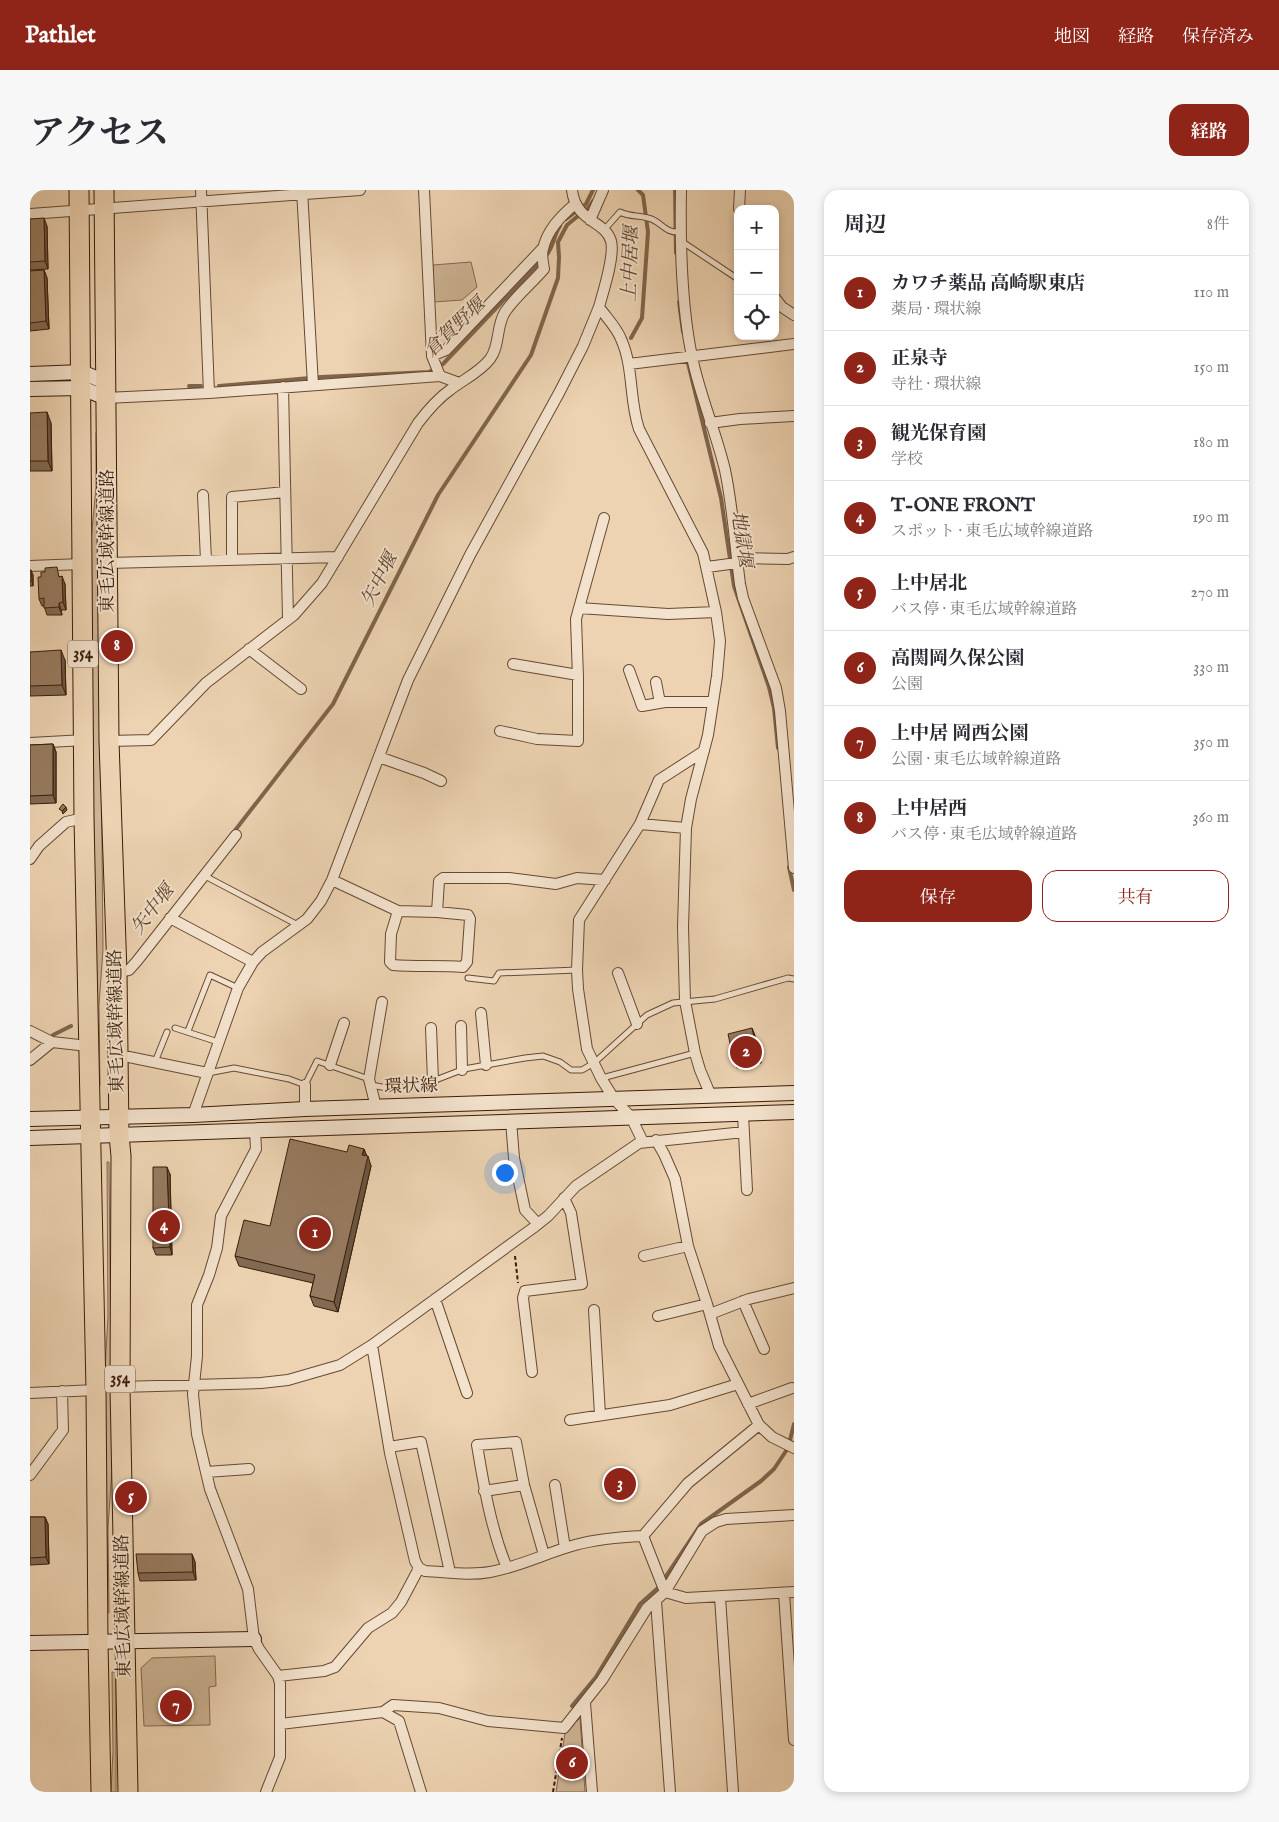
<!DOCTYPE html>
<html lang="ja">
<head>
<meta charset="utf-8">
<style>
	:root { --surface:#fff; --page:#f7f7f7; --text:#2b2b33; --muted:#7c7c81; --line:#e1e1e2; --accent:#8f2418 }
	body { margin:0; font-family:"IM FELL English","Noto Serif JP",serif; background:var(--page); color:var(--text) }
	.controls { position:absolute; right:15px; top:15px; display:grid; overflow:hidden; border-radius:10px; box-shadow:0 2px 8px #0003 }
	.controls button { width:45px; height:45px; display:grid; place-items:center; padding:0; border:0; border-bottom:1px solid var(--line); background:var(--surface); color:var(--text); font:25px sans-serif }
	.you { position:absolute; left:474px; top:982px; width:18px; height:18px; margin:-12px; border:4px solid #fff; border-radius:50%; background:#1a73e8; box-shadow:0 0 0 8px #1a73e833 }
	.badge { display:grid; place-items:center; width:32px; height:32px; border-radius:50%; background:var(--accent); color:#fff; font-size:16px; font-weight:700 }
	.pin { position:absolute; translate:-50% -50%; border:2px solid #fff; box-shadow:0 1px 5px #0006 }
	.list { margin:0; padding:0; list-style:none }
	h2 { display:flex; justify-content:space-between; align-items:center; height:65px; margin:0; padding:0 20px; font-size:21px }
	h2 small { font-size:16px; font-weight:400; color:var(--muted) }
	.list li { display:grid; grid-template-columns:32px 1fr auto; gap:15px; align-items:center; box-sizing:border-box; height:75px; padding:0 20px; border-top:1px solid var(--line) }
	.list b { display:block; font-size:19px; white-space:nowrap }
	.list p { margin:0; font-size:16px; white-space:nowrap; color:var(--muted) }
	.list em { font-size:16px; font-style:normal; color:var(--muted) }
	.actions { display:flex; gap:10px; padding:15px 20px }
	.actions a { flex:1; padding:11px 0; border:1px solid var(--accent); border-radius:15px; text-align:center; font-size:18px; color:var(--accent) }
	.actions .main { background:var(--accent); color:#fff }
	.icon { flex:none; width:28px; height:28px; fill:none; stroke:currentColor; stroke-width:2; stroke-linecap:round; stroke-linejoin:round }
	.map { position:relative; flex:none; width:764px; height:1602px; overflow:hidden; border-radius:15px }
	header { display:flex; align-items:center; gap:30px; box-sizing:border-box; height:70px; padding:0 25px; background:var(--accent); color:#fff }
	header strong { font-size:24px }
	nav { display:flex; gap:28px; margin-inline-start:auto; font-size:18px }
	.intro { display:flex; align-items:center; justify-content:space-between; box-sizing:border-box; height:120px; padding:0 30px }
	h1 { margin:0; font-size:35px }
	.button { padding:12px 22px; border-radius:15px; background:var(--accent); color:#fff; font-size:18px; font-weight:700 }
	main { display:flex; gap:30px; padding:0 30px }
	aside { flex:1; background:var(--surface); border-radius:15px; box-shadow:0 2px 8px #0003 }
	.map>svg:first-child { display:block }
	.green { fill:#ceb495; stroke:#84684e }
	.lines { fill:none; stroke-linecap:round; stroke-linejoin:round }
	.stream { stroke:#80654b; stroke-width:4 }
	.lane-casing { stroke:#664a32; stroke-width:7 }
	.street-casing { stroke:#664a32; stroke-width:12 }
	.secondary-casing { stroke:#391c08; stroke-width:16 }
	.highway-casing { stroke:#391c08; stroke-width:21 }
	.path { stroke:#391c08; stroke-width:2; stroke-dasharray:4 2.5; stroke-linecap:butt }
	.lane { stroke:#f3e2cd; stroke-width:5 }
	.street { stroke:#f3e2cd; stroke-width:10 }
	.secondary { stroke:#f3e2cd; stroke-width:14 }
	.highway { stroke:#edd3b2; stroke-width:19 }
	.wall { fill:#826a53; stroke:#391c08 }
	.shaded-wall { fill:#6a5643; stroke:#391c08 }
	.building { fill:#977b60; stroke:#391c08 }
	.labels { text-anchor:middle; dominant-baseline:central; stroke-width:4; stroke-linejoin:round; paint-order:stroke }
	.shield { fill:#f3e2cd; stroke:#715743; stroke-width:1 }
	.shield-label { font-size:16px; font-weight:bold; fill:#391c08 }
	.street-label { font-size:18px; fill:#391c08; stroke:#f3e2cd }
	.water-label { font-size:19px; font-style:italic; fill:#63462f; stroke:#f3e2cd }
</style>
</head>
<body>
<header>
<strong>Pathlet</strong>
<nav><a>地図</a><a>経路</a><a>保存済み</a></nav>
</header>
<div class="intro"><h1>アクセス</h1><a class="button">経路</a></div>
<main>
<div class="map">
<svg width="764" height="1602" viewBox="0 0 764 1602">
	<rect width="100%" height="100%" fill="#edd3b2"/>
	<filter id="stains"><feTurbulence type="fractalNoise" baseFrequency=".004" numOctaves="4"/><feColorMatrix values="0 0 0 0 .2 0 0 0 0 .09 0 0 0 0 .02 0 0 0 .5 -.17"/></filter>
	<radialGradient id="worn" r=".72"><stop offset=".6" stop-color="#630" stop-opacity="0"/><stop offset="1" stop-color="#630" stop-opacity=".3"/></radialGradient>
	<path class="green" d="M441,72L447,97L432,110L404,112L403,75Z
		M66,242H68L73,759L69,815L70,896H66L61,351L66,297Z
		M77,972H79L82,1278L78,1338L79,1423H76L74,1198L78,1126Z
		M185,1466L186,1496L179,1497L180,1535L114,1536L111,1478L122,1468Z
		M82,1482H86V1602H81L83,1561Z
		M550,1528L555,1602H526L535,1543Z"/>
	<g class="lines">
		<path class="stream" d="M645,0L646,63
			M536,29L556,14L563,0
			M515,67C524,57 523,47 530,36
			M649,112L653,142
			M601,148L612,128L618,42L613,5L608,0
			M657,169L691,308L704,396L739,497L744,518L748,558
			M159,196H171
			M189,196L291,187L399,182L413,174L510,72
			M203,643L303,514L408,305L501,165L528,88L529,67L528,52L537,35L559,17L563,11
			M759,677L764,700
			M23,845L41,836
			M542,1516L566,1487L610,1414L628,1398L671,1334L731,1291L744,1279L758,1258L764,1234"/>
		<defs>
			<path id="lane" d="M574,40L590,22C600,27 608,25 618,28C632,31 633,43 650,42
				M651,51L708,89
				M175,686L268,735
				M438,788L464,791L469,783L547,780
				M145,838L188,852
				M158,841L180,785L208,798
				M125,872L137,842
				M178,883L204,878L259,889L275,895L287,871L339,889
				M572,888L665,863
				M341,895L357,898L384,897L403,891L434,879L495,868L513,866L530,872L541,880H552L564,873L617,825L643,813L685,809L758,788L764,789"/>
			<path id="street" d="M171,0L179,203
				M272,0L283,195
				M394,0L402,166L410,186L429,193
				M542,0C546,33 575,30 581,51C585,66 573,102 569,117C576,127 587,138 591,149C604,178 599,210 609,239L673,363L686,422L690,451L687,486L678,545L661,609L656,638L653,737L655,811L665,863L670,880L681,906
				M651,0C650,55 651,113 662,167C670,206 686,242 695,280C703,318 705,356 710,394L713,408L746,498L750,521L764,678
				M709,19L710,0
				M0,24L330,0
				M560,30L573,0
				M745,108L752,117L764,125
				M402,166L416,160L512,59
				M599,174L764,154
				M253,197L258,429
				M76,208L179,203L410,186
				M680,233L710,229L764,226
				M173,305L176,370
				M707,368L758,369L764,367
				M202,369V307L255,302
				M78,373L308,367
				M0,376L52,374
				M677,377L707,373
				M549,418L574,328
				M219,459L271,499
				M483,474L548,485
				M599,480L612,516L635,512H682
				M626,492L630,513
				M470,541L507,549L548,551V488L546,429L549,418L638,424L686,422
				M79,551L121,550L176,493L264,425L292,393L388,233C398,220 407,209 420,200C434,189 449,183 460,169C470,156 466,136 475,122C485,107 502,93 514,79C513,73 511,65 513,59C517,40 531,26 545,14
				M0,553L55,550
				M349,567L394,583L411,591
				M610,634L656,638
				M0,669L9,656L36,632L54,628
				M302,690L368,721L407,722L409,691L413,688H479L526,694L547,688L575,690
				M368,721L361,744L360,772L363,775C386,777 409,775 433,777L437,772L440,729L438,725L407,722
				M140,728L223,772
				M87,782L99,780L107,771L206,645
				M588,783L607,834
				M451,823L456,875
				M431,836L432,880
				M401,838L403,891
				M0,841L22,852L58,856
				M88,867H99L177,883
				M0,870L22,852
				M300,875L314,833
				M346,917L339,889L352,812
				M275,919V895
				M163,925L208,798L223,772L232,762L277,729L291,711L302,690L378,490L440,365L529,203L553,156L569,117
				M713,925L717,1000
				M481,931L484,968L495,1020L508,1034
				M225,940L226,959L191,1026L187,1058L179,1085L167,1115V1166L163,1204L167,1244L180,1299L218,1399L224,1449L229,1459L248,1486L250,1493V1567L236,1602
				M626,950L634,964L645,989L658,1056L677,1114L689,1156L729,1235L742,1247L764,1258
				M613,952L601,927L584,909L571,888L557,859L548,799L547,780L549,730L610,634L629,590L674,561
				M614,1066L658,1056
				M405,1109L437,1203
				M713,1111L734,1159
				M564,1120L570,1225
				M680,1124L719,1109L764,1098
				M628,1126L677,1114
				M342,1155L360,1263L385,1371L389,1378L395,1381C417,1382 439,1386 460,1382C489,1377 516,1363 545,1355C567,1349 590,1347 613,1346L635,1402L656,1408L764,1402
				M502,1182L493,1108L495,1101L552,1094L541,1023L534,1008
				M90,1197L231,1193L258,1190L310,1175L342,1155L503,1038L518,1026L546,996L609,953L714,942
				M0,1203L66,1200
				M718,1214L762,1198
				M540,1230L640,1215L708,1194
				M359,1257L391,1252L420,1382
				M176,1282L219,1279
				M0,1285L33,1240L32,1201
				M525,1295L535,1358
				M454,1301L494,1295
				M613,1346L658,1293L729,1235
				M477,1378C461,1339 454,1297 447,1255L486,1252L494,1295L514,1365
				M754,1403L764,1550
				M690,1407L703,1602
				M626,1411L640,1602
				M248,1486L294,1481L305,1477L338,1438L362,1423L371,1412L389,1378
				M555,1513L562,1602
				M353,1522L369,1531L391,1602
				M250,1534L353,1522L363,1515L409,1518L458,1531L534,1538L572,1490L617,1418L635,1402L672,1341L686,1332L696,1329L764,1325"/>
			<path id="secondary" d="M0,184L52,182L75,192
				M0,199L52,198L76,208
				M0,929L163,925L275,919L764,903
				M0,948L764,922
				M0,1453L224,1449"/>
			<path id="highway" d="M49,0L54,628L66,1200L68,1452L71,1602
				M74,0L79,551L87,782L89,945L91,966L90,1197L98,1602"/>
		</defs>
		<use href="#lane" class="lane-casing"/>
		<use href="#street" class="street-casing"/>
		<use href="#secondary" class="secondary-casing"/>
		<use href="#highway" class="highway-casing"/>
		<path class="path" d="M485,1066L488,1093
			M523,1602L532,1548"/>
		<use href="#lane" class="lane"/>
		<use href="#street" class="street"/>
		<use href="#secondary" class="secondary"/>
		<use href="#highway" class="highway"/>
	</g>
	<path class="wall" d="M0,29L17,36L18,79L0,80Z
		M14,80L17,88L19,139L0,141V81Z
		M0,223L21,233L22,281H0Z
		M0,380L3,385V396H0Z
		M30,386L35,394L36,420H31L32,425H17L14,416H12L9,409Z
		M0,462L35,470L36,505L0,506Z
		M23,554L26,562V613L0,614V555Z
		M722,838L725,846L731,873L707,878L704,871Z
		M334,959L341,976L308,1122L284,1116L280,1106L283,1093L209,1076L205,1066L240,1036L317,962Z
		M140,984L142,1065H126L123,1058Z
		M0,1327H15L18,1334L19,1374L0,1375Z
		M162,1364L165,1372L166,1390L110,1391L108,1383Z"/>
	<path class="shaded-wall" d="M14,28L17,36L18,79L15,71Z
		M14,80L17,88L19,139L16,131Z
		M17,222L21,233L22,281L18,271Z
		M1,380L3,385V396L2,391Z
		M32,386L35,394L36,420L33,412Z
		M29,413L31,420L32,425L29,417Z
		M31,460L35,470L36,505L32,495Z
		M23,554L26,562V613L23,605Z
		M36,617L37,620L33,624L32,621Z
		M722,838L725,846L731,873L728,865Z
		M334,959L337,968L338,966L341,976L308,1122L304,1112Z
		M137,977L140,984L142,1065L140,1057Z
		M15,1327L18,1334L19,1374L16,1367Z
		M162,1364L165,1372L166,1390L163,1382Z"/>
	<path class="building" d="M14,28L15,71L0,72V29Z
		M14,80L16,131L0,133V81Z
		M17,222L18,271H0V223Z
		M27,377L29,387L32,386L33,412L29,413V417L14,418V408L9,409L8,387H11V382H15V378Z
		M0,380H1L2,391H0Z
		M31,460L32,495L0,496V462Z
		M23,554V605L0,606V555Z
		M33,614L36,617L32,621L29,619Z
		M722,838L728,865L704,871L698,844Z
		M260,949L317,962L319,955L334,959L332,965L338,966L304,1112L280,1106L285,1085L205,1066L214,1030L240,1036Z
		M123,977H137L140,1057L123,1058Z
		M0,1327H15L16,1367L0,1368Z
		M106,1364H162L163,1382L108,1383Z"/>
	<g class="labels">
		<g class="shield">
			<rect x="38" y="450.5" width="30" height="27" rx="4"/>
			<rect x="75" y="1175.5" width="30" height="27" rx="4"/>
		</g>
		<g class="shield-label">
			<text x="53" y="464">354</text>
			<text x="90" y="1189">354</text>
		</g>
		<g class="street-label">
			<text transform="translate(78 351) rotate(-90)">東毛広域幹線道路</text>
			<text transform="translate(87 831) rotate(-91)">東毛広域幹線道路</text>
			<text transform="translate(381 897) rotate(-2)">環状線</text>
			<text transform="translate(94 1416) rotate(-91)">東毛広域幹線道路</text>
		</g>
		<g class="water-label">
			<text transform="translate(601 74) rotate(-88)">上中居堰</text>
			<text transform="translate(425 138) rotate(-44)">倉賀野堰</text>
			<text transform="translate(711 349) rotate(82)">地獄堰</text>
			<text transform="translate(350 390) rotate(-63)">矢中堰</text>
			<text transform="translate(123 720) rotate(-52)">矢中堰</text>
		</g>
	</g>
	<rect width="100%" height="100%" filter="url(#stains)"/>
	<rect width="100%" height="100%" fill="url(#worn)"/>
</svg>
<div class="controls">
<button>+</button>
<button>−</button>
<button><svg class="icon" aria-label="locate" viewBox="0 0 24 24"><circle cx="12" cy="12" r="6"/><path d="M12 2v4M12 18v4M2 12h4M18 12h4"/></svg></button>
</div>
<div class="you"></div>
<div class="pin badge" style="left:285px;top:1043px">1</div>
<div class="pin badge" style="left:716px;top:862px">2</div>
<div class="pin badge" style="left:590px;top:1294px">3</div>
<div class="pin badge" style="left:134px;top:1036px">4</div>
<div class="pin badge" style="left:101px;top:1307px">5</div>
<div class="pin badge" style="left:542px;top:1573px">6</div>
<div class="pin badge" style="left:146px;top:1516px">7</div>
<div class="pin badge" style="left:87px;top:456px">8</div>
</div>
<aside>
<h2>周辺<small>8件</small></h2>
<ul class="list">
<li><span class="badge">1</span><div><b>カワチ薬品 高崎駅東店</b><p>薬局 · 環状線</p></div><em>110 m</em></li>
<li><span class="badge">2</span><div><b>正泉寺</b><p>寺社 · 環状線</p></div><em>150 m</em></li>
<li><span class="badge">3</span><div><b>観光保育園</b><p>学校</p></div><em>180 m</em></li>
<li><span class="badge">4</span><div><b>T-ONE FRONT</b><p>スポット · 東毛広域幹線道路</p></div><em>190 m</em></li>
<li><span class="badge">5</span><div><b>上中居北</b><p>バス停 · 東毛広域幹線道路</p></div><em>270 m</em></li>
<li><span class="badge">6</span><div><b>高関岡久保公園</b><p>公園</p></div><em>330 m</em></li>
<li><span class="badge">7</span><div><b>上中居 岡西公園</b><p>公園 · 東毛広域幹線道路</p></div><em>350 m</em></li>
<li><span class="badge">8</span><div><b>上中居西</b><p>バス停 · 東毛広域幹線道路</p></div><em>360 m</em></li>
</ul>
<div class="actions"><a class="main">保存</a><a>共有</a></div>
</aside>
</main>
</body>
</html>
